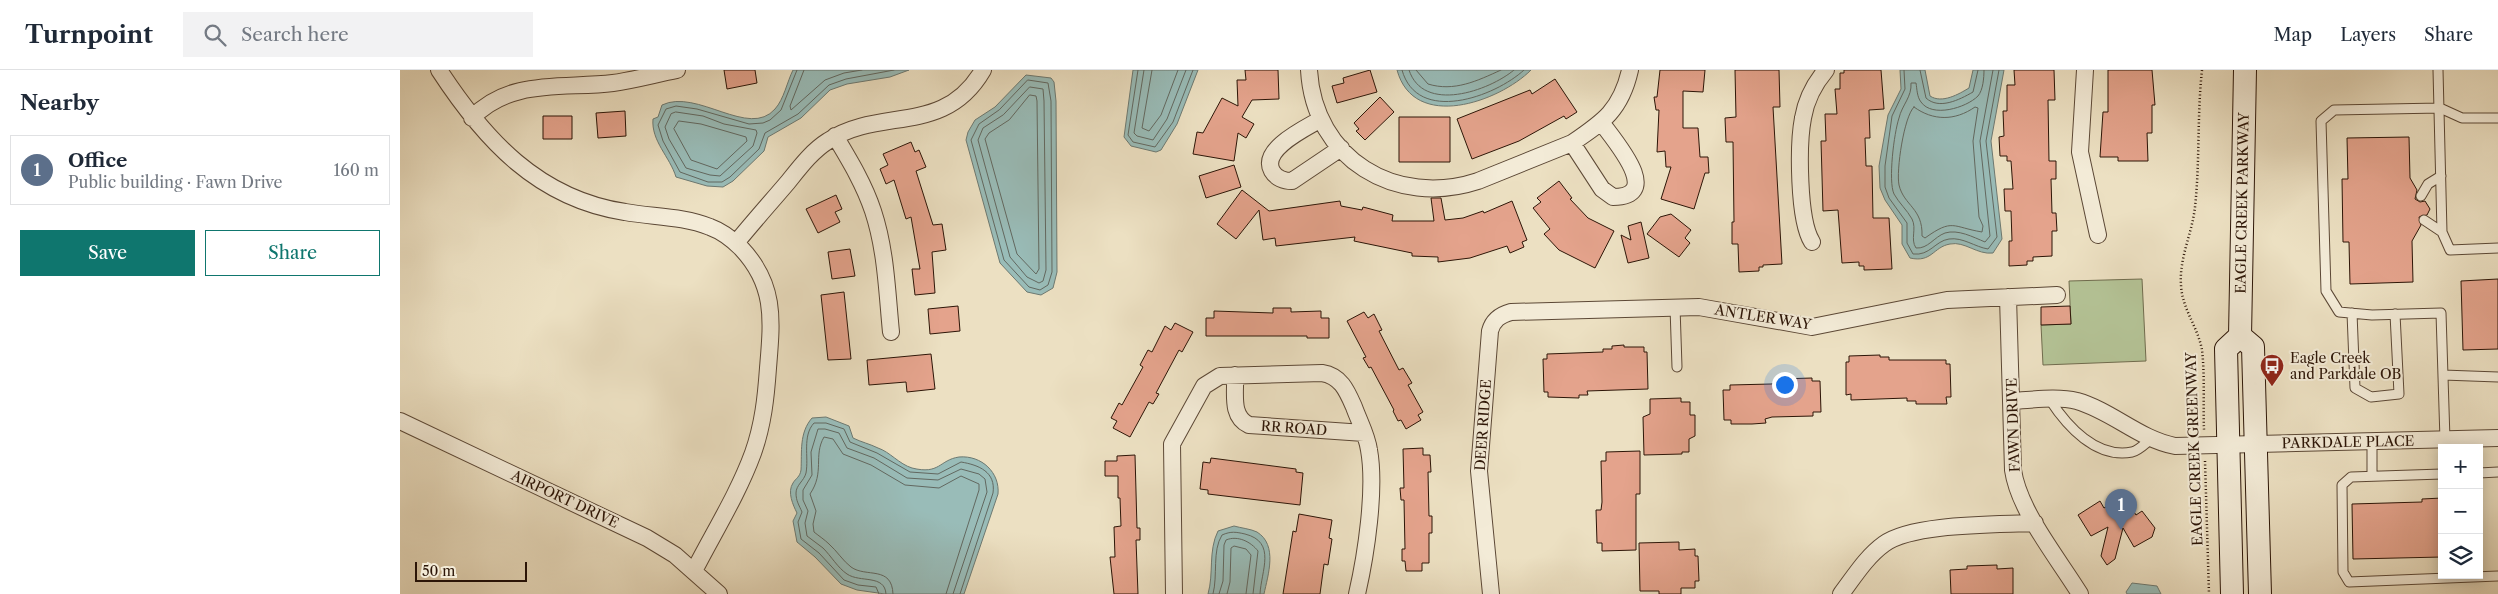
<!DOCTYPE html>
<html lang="en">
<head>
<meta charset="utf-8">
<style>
	:root { --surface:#fff; --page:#f2f2f3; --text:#1f2937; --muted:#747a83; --line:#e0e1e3; --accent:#0f766e }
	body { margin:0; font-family:"Libre Caslon Text",serif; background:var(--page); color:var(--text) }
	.controls { position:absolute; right:15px; bottom:15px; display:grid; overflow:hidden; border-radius:0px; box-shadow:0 2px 12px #0003 }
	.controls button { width:45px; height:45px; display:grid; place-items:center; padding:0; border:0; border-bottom:1px solid var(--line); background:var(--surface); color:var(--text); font:25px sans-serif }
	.scale { position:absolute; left:15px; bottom:12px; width:112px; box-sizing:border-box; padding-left:5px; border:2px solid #2c1507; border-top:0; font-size:14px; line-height:18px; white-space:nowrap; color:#2c1507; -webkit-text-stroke:4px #f3ebd7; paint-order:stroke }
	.you { position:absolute; left:1384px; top:314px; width:18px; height:18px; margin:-12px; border:4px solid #fff; border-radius:50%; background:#1a73e8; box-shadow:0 0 0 8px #1a73e833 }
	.badge { display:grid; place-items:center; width:32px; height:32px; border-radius:50%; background:var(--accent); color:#fff; font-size:16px; font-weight:700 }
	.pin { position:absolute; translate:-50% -41px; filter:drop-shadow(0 1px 2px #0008) }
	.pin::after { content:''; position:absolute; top:26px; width:18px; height:15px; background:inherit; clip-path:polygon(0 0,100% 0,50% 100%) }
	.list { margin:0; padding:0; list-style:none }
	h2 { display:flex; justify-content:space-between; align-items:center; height:65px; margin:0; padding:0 20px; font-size:21px }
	h2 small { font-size:16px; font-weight:400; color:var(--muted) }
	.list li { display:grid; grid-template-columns:32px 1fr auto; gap:15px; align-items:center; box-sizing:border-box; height:70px; margin:0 10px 10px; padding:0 10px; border:1px solid var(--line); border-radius:0px }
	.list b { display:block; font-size:19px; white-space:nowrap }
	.list p { margin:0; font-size:16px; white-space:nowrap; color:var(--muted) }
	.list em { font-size:16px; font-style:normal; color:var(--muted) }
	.actions { display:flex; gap:10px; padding:15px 20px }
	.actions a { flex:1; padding:11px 0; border:1px solid var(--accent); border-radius:0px; text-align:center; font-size:18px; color:var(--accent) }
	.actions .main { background:var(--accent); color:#fff }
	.icon { flex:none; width:28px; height:28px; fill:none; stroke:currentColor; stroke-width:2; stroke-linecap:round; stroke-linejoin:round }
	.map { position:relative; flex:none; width:2098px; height:524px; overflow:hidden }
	header { display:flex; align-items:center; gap:30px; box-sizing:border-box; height:70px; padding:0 25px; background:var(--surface); border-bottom:1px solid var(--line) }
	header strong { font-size:24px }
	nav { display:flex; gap:28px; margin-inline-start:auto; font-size:18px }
	.search { width:350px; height:45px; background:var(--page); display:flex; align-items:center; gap:12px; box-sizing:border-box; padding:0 18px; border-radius:0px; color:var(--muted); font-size:19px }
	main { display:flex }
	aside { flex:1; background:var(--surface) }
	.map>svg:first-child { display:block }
	.green { fill:#b4c396; stroke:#706c4e }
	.water { fill:#99bcb8; stroke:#6d7971 }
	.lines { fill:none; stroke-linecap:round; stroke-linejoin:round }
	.shore { stroke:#626860; stroke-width:1 }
	.building { fill:#e4a38c; stroke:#2c1507 }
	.service-casing { stroke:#5c4836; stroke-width:11 }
	.minor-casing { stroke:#5c4836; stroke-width:18 }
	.secondary-casing { stroke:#2c1507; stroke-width:24 }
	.path { stroke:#2c1507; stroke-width:2.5; stroke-dasharray:1 2.5; stroke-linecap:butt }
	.service { stroke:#f3ebd7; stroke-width:9 }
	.minor { stroke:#f3ebd7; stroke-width:16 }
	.secondary { stroke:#f3ebd7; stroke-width:22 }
	.labels { text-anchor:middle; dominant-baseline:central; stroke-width:4; stroke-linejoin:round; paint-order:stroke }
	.street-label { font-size:14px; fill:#2c1507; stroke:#f3ebd7 }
	.poi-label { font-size:14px; fill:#2c1507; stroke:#f3ebd7; text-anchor:start }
</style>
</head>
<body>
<header>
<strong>Turnpoint</strong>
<div class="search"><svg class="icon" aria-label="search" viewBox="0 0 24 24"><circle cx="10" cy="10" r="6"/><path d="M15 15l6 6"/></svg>Search here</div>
<nav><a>Map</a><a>Layers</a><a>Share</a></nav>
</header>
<main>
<aside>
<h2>Nearby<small></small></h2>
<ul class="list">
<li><span class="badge" style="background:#5c6f8a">1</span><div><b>Office</b><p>Public building · Fawn Drive</p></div><em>160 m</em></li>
</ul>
<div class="actions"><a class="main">Save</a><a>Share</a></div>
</aside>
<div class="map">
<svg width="2098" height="524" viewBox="0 0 2098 524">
	<rect width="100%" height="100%" fill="#ece0c2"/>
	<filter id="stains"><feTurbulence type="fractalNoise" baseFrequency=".004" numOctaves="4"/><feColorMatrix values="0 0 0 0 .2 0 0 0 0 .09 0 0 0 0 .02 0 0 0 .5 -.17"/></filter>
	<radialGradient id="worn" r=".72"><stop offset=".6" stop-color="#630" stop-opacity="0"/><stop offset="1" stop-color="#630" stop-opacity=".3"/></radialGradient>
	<path class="green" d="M1742,209L1746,291L1643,295L1641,255L1671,254L1669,211Z"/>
	<path class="water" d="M393,0H509L490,7L447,14L430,20L401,48L368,67L364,81L333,111L323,117L307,116L276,107C270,87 251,71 253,49L258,47L262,35C297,18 349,69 375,39C384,29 387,12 393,0Z
		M733,0H798L777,54L761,80L756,82L731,76L724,67Z
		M997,0H1131C1099,32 1014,62 997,0Z
		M1500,0H1525L1530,26C1542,34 1559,24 1569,18L1573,0H1604L1591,71L1602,169L1593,183C1577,185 1565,171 1550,174C1533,177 1532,193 1510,188L1502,174V155L1485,130L1480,118L1479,96L1488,45L1501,19Z
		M626,5L651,8L654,12L656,31L657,202L653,218L641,225L627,222L600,193L566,70L568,62L575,50L595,37Z
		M426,347L449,356L453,368C461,372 470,374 478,378C490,382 499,394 512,398C540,405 539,390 559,387C582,385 600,403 598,424L564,524H485L457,520L441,514L415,487L397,472L393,451L397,443C393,435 387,422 393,413C396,408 400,407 401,400C402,382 399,363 412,348Z
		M834,456C841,458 851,459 857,462C878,475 868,505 864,524H808C814,503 808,481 818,461Z
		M1732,513L1757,516L1761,524H1727L1726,522Z"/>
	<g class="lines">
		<path class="shore" d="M397,0L381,40L370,50L363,53L349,54L297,39L276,36L266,39L258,55L263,71L280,102L308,112H322L330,107L359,79L365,63L398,44L429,15L446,9L494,0
			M404,0L390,36L391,40L425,10L444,3L462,0
			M738,0L728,65L733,72L755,77L773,52L793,0
			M744,0L734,63L737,66L753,70L767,49L786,0
			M752,0L742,58L749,61L761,45L778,0
			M1002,0C1017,55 1095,27 1124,0
			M1009,0C1023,44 1089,21 1114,0
			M1016,0L1028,14C1054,22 1077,11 1101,0
			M1504,0L1505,19L1492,46L1485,96V117L1489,128L1507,153V173L1513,184C1530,186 1535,171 1549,169C1563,167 1575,177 1588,179L1597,167L1586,71L1599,0
			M1520,0L1526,28C1539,40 1559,30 1573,22L1578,0
			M1584,0C1584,8 1583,20 1578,26C1566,38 1532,48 1521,32C1517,27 1517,19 1516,13H1511C1512,27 1502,35 1499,48C1494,63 1488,111 1494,124C1499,133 1507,140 1512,149C1517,159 1510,169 1516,178C1528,179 1534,167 1545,163C1558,159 1573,167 1585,172L1590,166L1580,71L1593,0
			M628,10L648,13L651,31L652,202L648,215L640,220L629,217L604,190L571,70L579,54L599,40Z
			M630,17L643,19L644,31L646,200L643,211L639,213L627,207L610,187L578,70L583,58L603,45Z
			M630,25L636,26L637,31L639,199L636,204L617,184L585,69L589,63L609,50Z
			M1514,37C1533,51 1555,51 1575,37L1578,38L1573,71L1579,147L1583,156L1582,162C1552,157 1553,148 1525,168L1522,166C1523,138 1504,136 1499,115C1496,101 1504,46 1514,37Z
			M276,42L303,46L324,54L356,60L357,63L353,76L320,106L310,105L286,98L269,69L265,57L271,44Z
			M279,51L301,54L346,67L347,71L317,99L291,90L274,59Z
			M479,524L476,517L458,515L444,510L419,483L401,469L398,452L402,442C399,435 396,431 396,423C396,415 404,411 406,403C409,387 402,366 414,353H426L444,359L450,372L477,383L510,402L538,404L561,392C579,395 596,402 593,423L560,524
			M486,524C485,504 460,513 447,504C438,498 431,486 423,478C418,474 412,470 407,466L405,453L408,441L403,430V420L412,405L411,382L418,359H425L439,363L447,378L474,388L507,408L538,410L561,399L579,404L585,409L587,422L553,524
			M493,524C492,495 466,508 451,497C443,491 437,481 429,474C425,470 419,466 414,462L413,454L416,441L410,424C425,402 413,386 424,367L433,369L443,384L471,395L505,415L539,418L561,406L579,414V420L546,524
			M813,524C818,505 812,481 822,465C831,461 836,462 845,464C877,472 861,501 860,524
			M819,524L823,511L824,475L826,470C838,465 851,472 858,481L853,524
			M827,524L830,512L831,478L834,476L846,479L851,485L846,524"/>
	</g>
	<path class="building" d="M324,0H355L357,13L327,19Z
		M845,0H878L879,29L852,30L842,47L854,54L846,68L838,63L834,91L793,84L797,62L803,63L822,28L838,36L837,10H846Z
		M970,0L977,22L937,33L932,16L944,13L943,8Z
		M1260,0H1305L1303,22L1283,21V58H1298L1300,87H1308L1309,103H1305L1294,139L1261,129L1271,97H1266L1265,81L1257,82L1259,40H1256L1254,27H1257Z
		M1335,0H1379L1380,37H1373L1382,194L1363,195V197H1359V201L1339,202L1338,174H1332V152H1334L1333,72H1326L1325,48L1336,47Z
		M1444,0H1481L1484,39L1469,40L1470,68H1465L1466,96H1472L1473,148H1489L1492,199L1464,200V196H1459V192L1442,193L1438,140L1423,141L1421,71H1426L1425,44H1437L1435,19H1440V3H1444Z
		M1614,0H1654L1655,30H1648L1649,91H1656V109H1651L1652,143H1656L1657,161H1652V186L1633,187V191H1627V195L1609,196V171H1612L1611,141H1605L1604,119H1613L1611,91H1607V86H1600L1599,67L1604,66L1603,41H1607V15H1615Z
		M1708,0H1752L1755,35H1752V63H1747L1748,91H1718V87H1700L1703,42H1708Z
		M1155,9L1177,42L1166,49L1164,46L1119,71L1072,89L1057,49L1130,20L1132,24Z
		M980,27L994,42L965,70L956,61L959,59L954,53Z
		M225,41L226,66L198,68L196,43Z
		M143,46H172V69H143Z
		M999,47H1050V92H999Z
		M2009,67L2010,108L2017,120L2015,129L2020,132L2025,131L2030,139L2027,145L2019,147L2021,155L2012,171L2013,212L1950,214L1949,172H1943L1942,109H1948L1947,68Z
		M511,72L515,82L519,80L526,97L516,101L533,155L542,154L546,180L532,182L535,223L515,225L512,199H520L511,147L506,149L494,110L486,114L480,99L488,95L483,84Z
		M834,95L841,117L806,128L799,106Z
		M1159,111L1172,128L1170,129L1188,148L1214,161L1195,198L1159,180L1144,164L1150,159L1133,138L1141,132L1137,128Z
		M842,120L869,141L940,131L941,136L962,140L963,137L993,145L992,151H1034L1031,128H1041L1045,150L1063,148L1083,141L1084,143L1112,131L1127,170L1122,172L1124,177L1110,183L1107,176L1070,188L1038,192V187L1012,186V183L954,171L955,167L876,176L875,168L863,170L859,140L836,169L817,154Z
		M436,125L442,139L435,142L440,152L418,163L406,139Z
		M1271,144L1291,160L1285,168L1290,173L1279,187L1247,164L1260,147Z
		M1241,152L1249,188L1228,193L1221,165L1231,170L1228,156Z
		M450,179L455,206L432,209L428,182Z
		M2098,209V279L2063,280L2061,211Z
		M444,222L451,289L428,290L421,225Z
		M558,236L560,261L530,264L528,239Z
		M1670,236L1671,254L1641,255V237Z
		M873,238H891V242L921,241V248H929V268H907V266H806V248H814V241L873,243Z
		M964,242L968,248L974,244L982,260L979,261L999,300L1003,298L1012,313L1008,315L1023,342L1018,345L1021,350L1006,359L1001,350L998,351L993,341L994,340L971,297L969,298L963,288L966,287L947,251Z
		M775,253L793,262L782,282L779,280L756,323L759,324L753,334L749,332L730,367L713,358L717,351L711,348L719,333L722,335L743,297L740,295L748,280L752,282L765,256L771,260Z
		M1224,275V277H1244V282H1247L1248,319L1187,321L1188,325H1179V328L1148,327V322H1144L1143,289H1147V284L1203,282V279H1212V276Z
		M531,284L535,319L507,322L506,312L469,315L467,290Z
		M1480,285V287H1489V290H1546V294H1550L1551,327H1546L1547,334H1516V331H1507V328L1451,330V324L1446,325V292H1449V286Z
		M1412,308V311H1420L1421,342H1413V346L1372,347L1365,349L1366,353L1352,354H1331V350H1324L1323,320H1330V315L1371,314L1379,313V309Z
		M1281,328V332H1290V345H1295V366L1289,369V382H1282V384L1244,385L1243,347L1250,344V329Z
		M1023,378V385H1030L1031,402H1028L1029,446H1032V463H1029V493H1022V501H1006L1005,491H1002V479H1005L1004,430H1001L1000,418H1004L1003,379Z
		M1240,381V424H1236V480L1202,481V473H1197L1196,440H1201L1202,432L1201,391H1206V382Z
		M735,385L737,458H740V470H736L738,524H714L710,487H715L714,457L721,456L720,428H718V406H705V391H717V386Z
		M811,388L896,399V402L903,403L900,435L808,424V420L800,419L803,392L810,393Z
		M1724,426L1736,445L1742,441L1755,458L1752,467L1734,477L1723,458L1715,489L1707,495L1701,486L1708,457L1691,466L1678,445L1700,431L1704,438Z
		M2042,428V487L1953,489L1952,434L2022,432V429Z
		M899,444L932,450L929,468L932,469L928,495L924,494L920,524H883L893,461L896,462Z
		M1279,472V480L1295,479V486H1298L1299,511H1295V518H1281V524H1259V521H1240L1239,473Z
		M1597,495V499L1613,498V524H1551L1550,500L1567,499V496Z"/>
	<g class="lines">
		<defs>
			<path id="service" d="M2038,0L2042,162L2050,180L2098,178
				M2021,126L2028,114L2041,106
				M2024,150L2042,162
				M1275,237L1277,297
				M1952,243L1955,318L1971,327L1999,324L1995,244
				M2043,305L2098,307
				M1650,330C1667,356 1696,389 1732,382C1738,381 1746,373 1751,369
				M2045,370L2041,243L1972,245L1939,242L1926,221L1921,51L1934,40L2040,38L2062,48H2098
				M1972,372V406
				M2079,403L2098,402
				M2042,404L1951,407L1942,415L1943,502L1949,512L2098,506"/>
			<path id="minor" d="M39,0C84,69 138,129 225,142C253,147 283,146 310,157C321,161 332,169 341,178C376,215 372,250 368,298C366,327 363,355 353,383C338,424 314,462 294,501
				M909,0C914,89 996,138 1078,111L1172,73C1203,52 1221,40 1230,0
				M1685,0L1680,82L1698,165
				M72,48C110,8 164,19 213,13C235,10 256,4 277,0
				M921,49C906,58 860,79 872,101C876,108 884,111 892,111L941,78
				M435,66C450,91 464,114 473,141C486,180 487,222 491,262
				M1172,73L1202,119L1213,127C1265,127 1213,69 1201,52
				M1412,172C1398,150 1398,74 1403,48C1406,30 1415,13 1426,0
				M336,173C353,152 371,132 388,112C400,97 412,81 428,71C481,36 544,67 583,0
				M1608,227L1613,400C1619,441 1658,488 1680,524
				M835,305C836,323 830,346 849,355L964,363
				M1612,331C1632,330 1657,326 1677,331C1712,341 1739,369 1775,376L2098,368
				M0,351L247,468L275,485L319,524
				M774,524L772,374L804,316L820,306L922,303C941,306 947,321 954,337C959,351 967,365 969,380C976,419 966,485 957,524
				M1091,524L1079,401L1090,261C1093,250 1100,245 1111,242L1299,237L1412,257L1547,230L1657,225
				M1441,524C1454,507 1466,487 1484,474C1513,453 1597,455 1635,453"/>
			<path id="secondary" d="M1845,0L1840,266L1853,277L1860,524
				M1832,524L1826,279L1840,266"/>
		</defs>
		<use href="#service" class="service-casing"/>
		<use href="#minor" class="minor-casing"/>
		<use href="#secondary" class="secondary-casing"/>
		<path class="path" d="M1802,0C1797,46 1800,91 1795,137C1792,164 1779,188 1781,215C1782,239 1798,257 1802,280C1805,306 1803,334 1804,360
			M1805,391L1809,524"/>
		<use href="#service" class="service"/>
		<use href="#minor" class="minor"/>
		<use href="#secondary" class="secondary"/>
	</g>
	<defs>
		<symbol id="bus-pin" viewBox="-11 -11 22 30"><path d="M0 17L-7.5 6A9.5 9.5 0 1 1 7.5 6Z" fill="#8f2418" stroke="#f3ebd7"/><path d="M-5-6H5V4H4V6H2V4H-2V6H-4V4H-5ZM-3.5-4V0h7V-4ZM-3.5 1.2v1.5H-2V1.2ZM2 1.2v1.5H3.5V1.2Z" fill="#fff"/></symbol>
	</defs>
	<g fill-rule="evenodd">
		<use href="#bus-pin" x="1858" y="282" width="28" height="38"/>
	</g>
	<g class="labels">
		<g class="street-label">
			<text transform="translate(1842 133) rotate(-89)">EAGLE CREEK PARKWAY</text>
			<text transform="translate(1363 247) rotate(9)">ANTLER WAY</text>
			<text transform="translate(1083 355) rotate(-86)">DEER RIDGE</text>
			<text transform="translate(1613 355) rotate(-92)">FAWN DRIVE</text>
			<text transform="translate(894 358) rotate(4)">RR ROAD</text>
			<text transform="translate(1948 372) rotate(-1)">PARKDALE PLACE</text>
			<text transform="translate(1794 379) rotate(-92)">EAGLE CREEK GREENWAY</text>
			<text transform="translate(165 429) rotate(25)">AIRPORT DRIVE</text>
		</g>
		<g class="poi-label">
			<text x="1890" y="288">Eagle Creek<tspan x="1890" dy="16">and Parkdale OB</tspan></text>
		</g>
	</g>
	<rect width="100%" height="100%" filter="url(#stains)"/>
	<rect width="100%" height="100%" fill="url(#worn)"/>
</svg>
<div class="controls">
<button>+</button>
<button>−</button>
<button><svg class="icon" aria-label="layers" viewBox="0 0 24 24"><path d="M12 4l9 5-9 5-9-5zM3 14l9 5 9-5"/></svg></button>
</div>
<div class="scale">50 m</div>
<div class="you"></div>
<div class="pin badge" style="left:1721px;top:460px;background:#5c6f8a">1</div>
</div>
</main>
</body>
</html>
